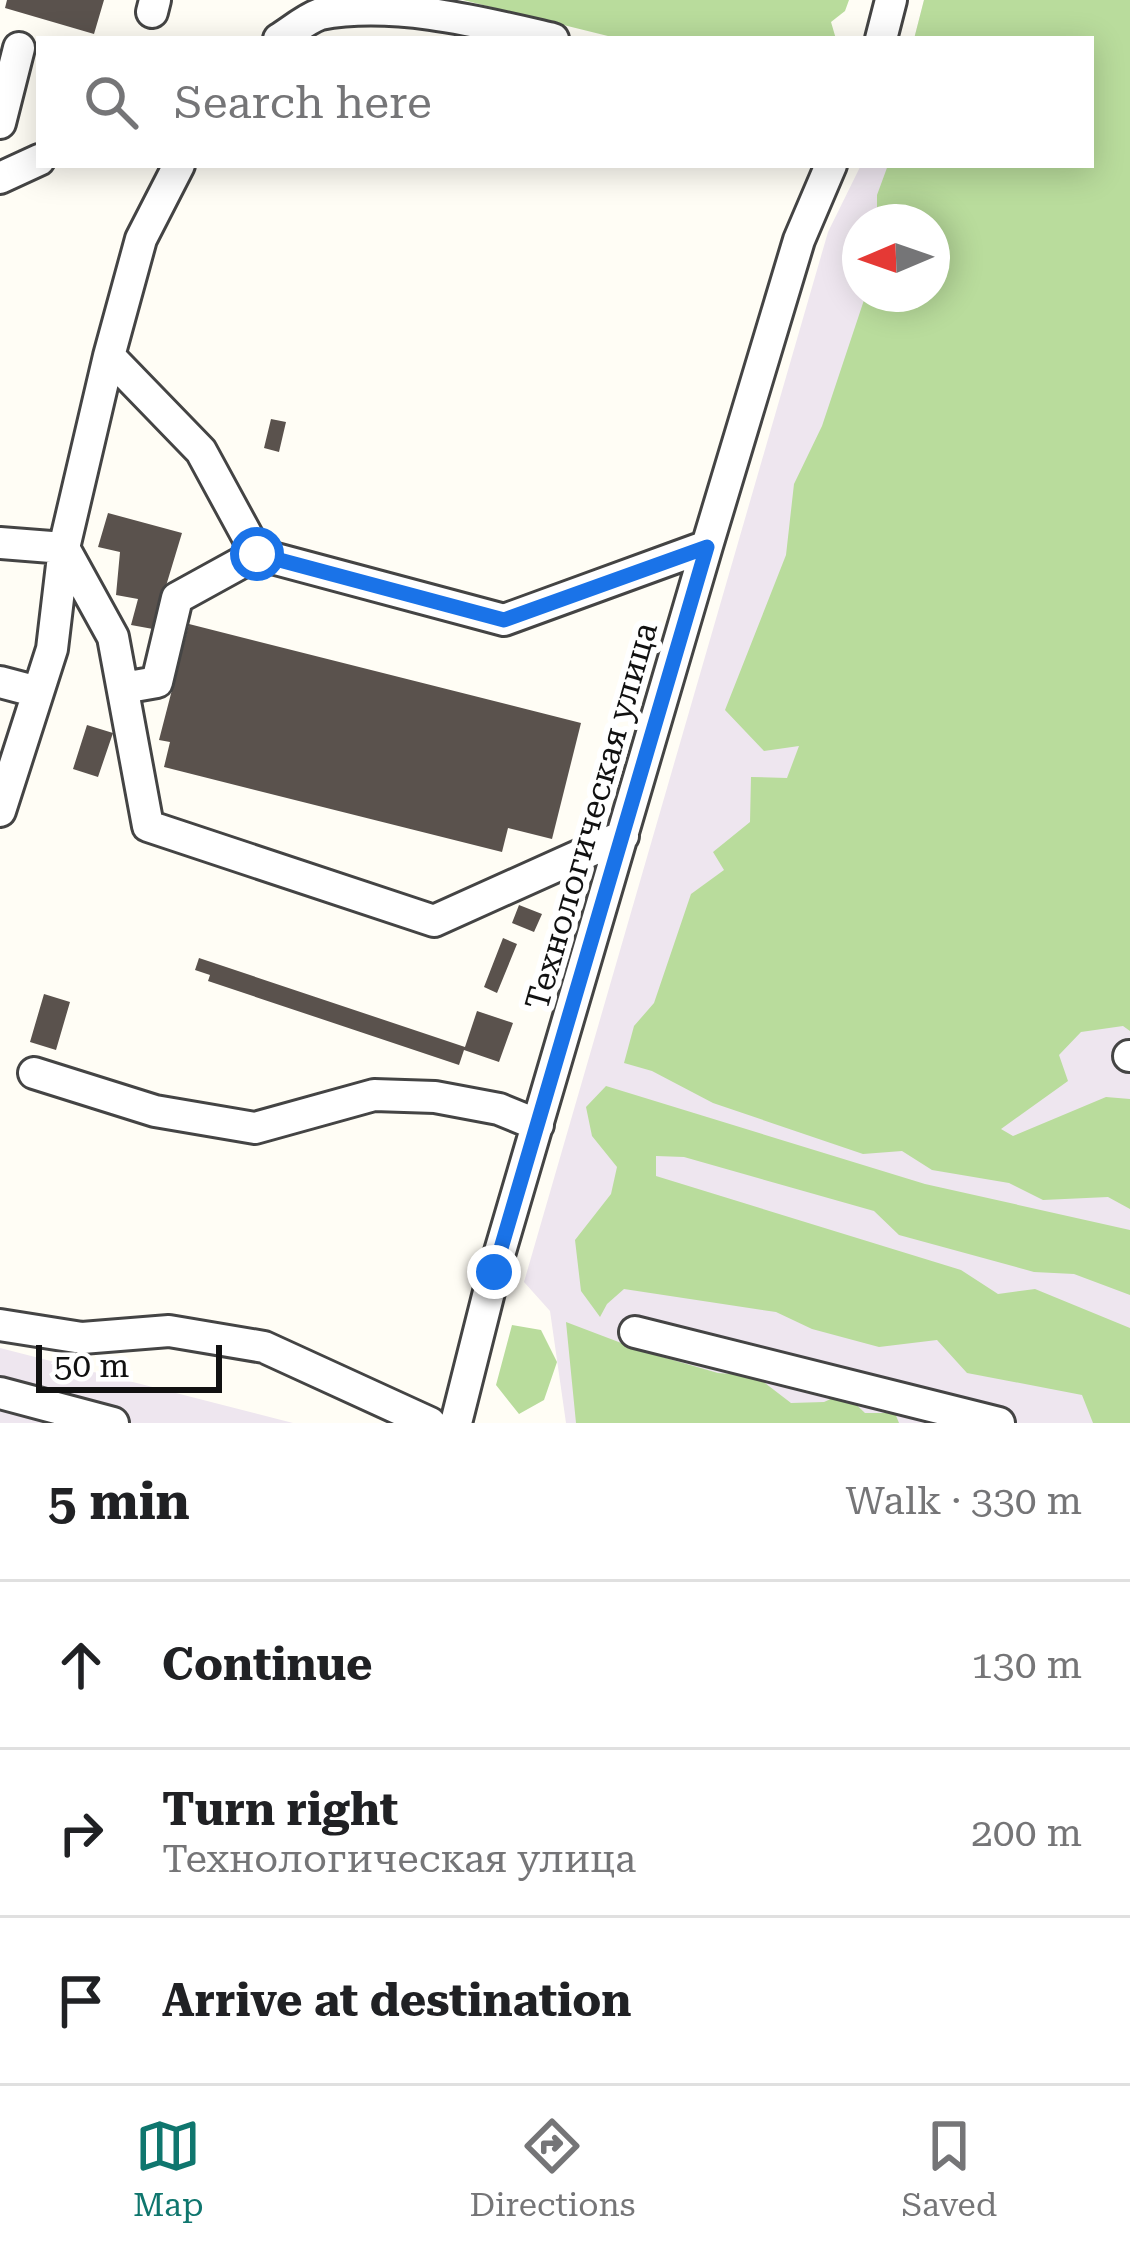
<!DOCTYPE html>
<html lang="en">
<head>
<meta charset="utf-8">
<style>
	:root { --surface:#fff; --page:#f2f2f2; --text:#202124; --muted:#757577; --line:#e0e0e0; --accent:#0f766e }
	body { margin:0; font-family:"Roboto Serif",serif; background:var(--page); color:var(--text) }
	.compass { position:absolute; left:842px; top:204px; width:108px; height:108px; border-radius:50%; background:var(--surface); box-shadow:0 6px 30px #0003; rotate:268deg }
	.scale { position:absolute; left:36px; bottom:30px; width:186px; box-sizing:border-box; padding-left:12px; border:6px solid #111; border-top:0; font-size:33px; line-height:42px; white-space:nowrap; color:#111; -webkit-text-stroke:9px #fff; paint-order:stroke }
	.stop { position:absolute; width:36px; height:36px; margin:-27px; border:9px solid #1a73e8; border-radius:50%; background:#fff }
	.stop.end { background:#1a73e8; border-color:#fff; box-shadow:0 3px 12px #0008 }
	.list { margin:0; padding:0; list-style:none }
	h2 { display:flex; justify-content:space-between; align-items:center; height:156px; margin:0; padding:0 48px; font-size:51px }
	h2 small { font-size:39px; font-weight:400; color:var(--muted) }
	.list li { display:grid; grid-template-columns:78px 1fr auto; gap:36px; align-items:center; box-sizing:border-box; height:168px; padding:0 48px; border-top:3px solid var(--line) }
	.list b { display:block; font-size:45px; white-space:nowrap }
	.list p { margin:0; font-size:39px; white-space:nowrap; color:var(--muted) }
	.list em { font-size:39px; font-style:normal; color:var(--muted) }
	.icon { flex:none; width:66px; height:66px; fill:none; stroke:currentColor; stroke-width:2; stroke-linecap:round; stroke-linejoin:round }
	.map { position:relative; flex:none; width:1130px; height:1423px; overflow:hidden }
	.search { position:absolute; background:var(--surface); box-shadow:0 6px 30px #0003; left:36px; right:36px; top:36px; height:132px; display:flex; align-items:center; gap:30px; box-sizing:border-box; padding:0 42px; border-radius:0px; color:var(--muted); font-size:45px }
	.sheet { height:660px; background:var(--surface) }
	nav { display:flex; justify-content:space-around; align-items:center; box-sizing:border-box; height:168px; border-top:3px solid var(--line); background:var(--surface); font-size:33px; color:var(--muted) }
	nav a { display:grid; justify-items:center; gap:6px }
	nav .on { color:var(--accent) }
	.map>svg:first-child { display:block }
	.industrial { fill:#eee6ef; fill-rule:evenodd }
	.forest { fill:#b9dc9c }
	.building { fill:#5a524d }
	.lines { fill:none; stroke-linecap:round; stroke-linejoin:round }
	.minor-casing { stroke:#444; stroke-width:36 }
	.minor { stroke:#fff; stroke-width:30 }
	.route { stroke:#1a73e8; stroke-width:15 }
	.labels { text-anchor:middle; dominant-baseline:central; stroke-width:12; stroke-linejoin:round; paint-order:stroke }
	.street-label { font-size:33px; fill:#111; stroke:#fff }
</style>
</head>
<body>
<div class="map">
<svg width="1130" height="1423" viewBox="0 0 1130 1423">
	<rect width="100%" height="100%" fill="#fffdf5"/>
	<path class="industrial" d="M924,0H1130V1423H566L550,1311L524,1282L828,232L861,165H1091V39H914ZM860,222H932V294H860Z
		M0,1348L293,1423H0Z"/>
	<path class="forest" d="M463,0H849L845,11L831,22L836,39H620Z
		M924,0H1130V1031L1123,1026L1081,1032L1059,1055L1068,1081L1001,1129L1013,1136L1106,1097L1130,1099V1209L1108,1197L1043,1200L1009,1183L932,1170L902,1151L863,1154L713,1103L652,1071L624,1063L634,1026L654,1003L691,894L724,870L713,852L750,822L751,777L787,778L799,746L764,751L725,710L786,555L794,484L822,426L866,294H932V222H877V195L888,165H1091V39H914Z
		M606,1086L925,1184L1130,1230V1295L1074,1274L1034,1272L899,1235L874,1211L684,1157L656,1156V1176L961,1270L998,1294L1035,1289L1130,1328V1423H1093L1082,1395L967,1373L937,1340L879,1347L812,1329L776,1312L624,1289L607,1304L600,1317L581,1291L575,1240L611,1194L617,1167L592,1136L586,1107Z
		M566,1322L645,1352L718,1373L756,1376L791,1403L824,1402L844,1393L865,1413H895L899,1423H576Z
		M512,1325L541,1330L557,1362L544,1400L519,1414L496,1385Z"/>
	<path class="building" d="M7,0H104L94,34L5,8Z
		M271,419L286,422L279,452L264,448Z
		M108,513L182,533L153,629L131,625L138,599L116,595L120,552L98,547Z
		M189,624L581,723L552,839L508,828L502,852L164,767L170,742L159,740Z
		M87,725L113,733L98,777L73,769Z
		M519,905L542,914L534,932L512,923Z
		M503,938L517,944L497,993L484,987Z
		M199,958L465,1047L477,1011L513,1023L499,1062L464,1050L459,1065L208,981L210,975L195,970Z
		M44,994L70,1002L56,1050L30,1042Z"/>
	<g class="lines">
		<defs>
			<path id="minor" d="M152,12L155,0
				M279,39C292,31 306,19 320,14C394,0 480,22 553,39
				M881,39L891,0
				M0,123L19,48
				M179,165L141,239L109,356L64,548L113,637L148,826L434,921L623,836
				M0,178L39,160
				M109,356L201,451L257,554L504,620L707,546
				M0,543L64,548L52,649L0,811
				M0,682L38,692
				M123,688L157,682L177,598L257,554
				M1129,1056H1130
				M34,1073L155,1111L255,1128L374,1095L435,1097L499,1109L538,1125
				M0,1325L82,1338L169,1331L264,1347L430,1423
				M635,1332L999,1423
				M0,1393L113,1423
				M456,1423L494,1272L707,546L799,240L831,165"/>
		</defs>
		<use href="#minor" class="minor-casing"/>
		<use href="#minor" class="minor"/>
	</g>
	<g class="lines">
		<path class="route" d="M257,554L504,620L707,547L494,1272"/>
	</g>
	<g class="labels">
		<g class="street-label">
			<text transform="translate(591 816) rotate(-74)">Технологическая улица</text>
		</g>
	</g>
</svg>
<svg class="compass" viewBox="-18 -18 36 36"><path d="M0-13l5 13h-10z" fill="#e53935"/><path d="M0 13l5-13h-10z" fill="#757577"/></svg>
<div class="scale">50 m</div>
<div class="stop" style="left:257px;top:554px"></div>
<div class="stop end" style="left:494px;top:1272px"></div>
<div class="search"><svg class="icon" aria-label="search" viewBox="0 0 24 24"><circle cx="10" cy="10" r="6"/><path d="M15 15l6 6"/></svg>Search here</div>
</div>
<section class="sheet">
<h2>5 min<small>Walk · 330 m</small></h2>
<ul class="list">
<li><svg class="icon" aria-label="ahead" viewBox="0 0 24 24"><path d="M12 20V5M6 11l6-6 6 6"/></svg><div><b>Continue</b></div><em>130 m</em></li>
<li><svg class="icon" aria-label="right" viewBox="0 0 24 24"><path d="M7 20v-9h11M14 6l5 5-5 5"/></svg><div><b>Turn right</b><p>Технологическая улица</p></div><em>200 m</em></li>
<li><svg class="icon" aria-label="arrive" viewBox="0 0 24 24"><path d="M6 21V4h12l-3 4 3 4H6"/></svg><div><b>Arrive at destination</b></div></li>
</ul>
</section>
<nav>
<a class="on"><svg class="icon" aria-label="map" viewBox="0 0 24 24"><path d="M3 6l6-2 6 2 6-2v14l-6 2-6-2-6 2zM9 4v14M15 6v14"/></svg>Map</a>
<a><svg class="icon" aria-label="directions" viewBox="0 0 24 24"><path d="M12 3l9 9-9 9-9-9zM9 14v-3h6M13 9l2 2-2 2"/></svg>Directions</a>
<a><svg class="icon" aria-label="saved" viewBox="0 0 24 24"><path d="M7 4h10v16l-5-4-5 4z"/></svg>Saved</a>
</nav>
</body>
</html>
